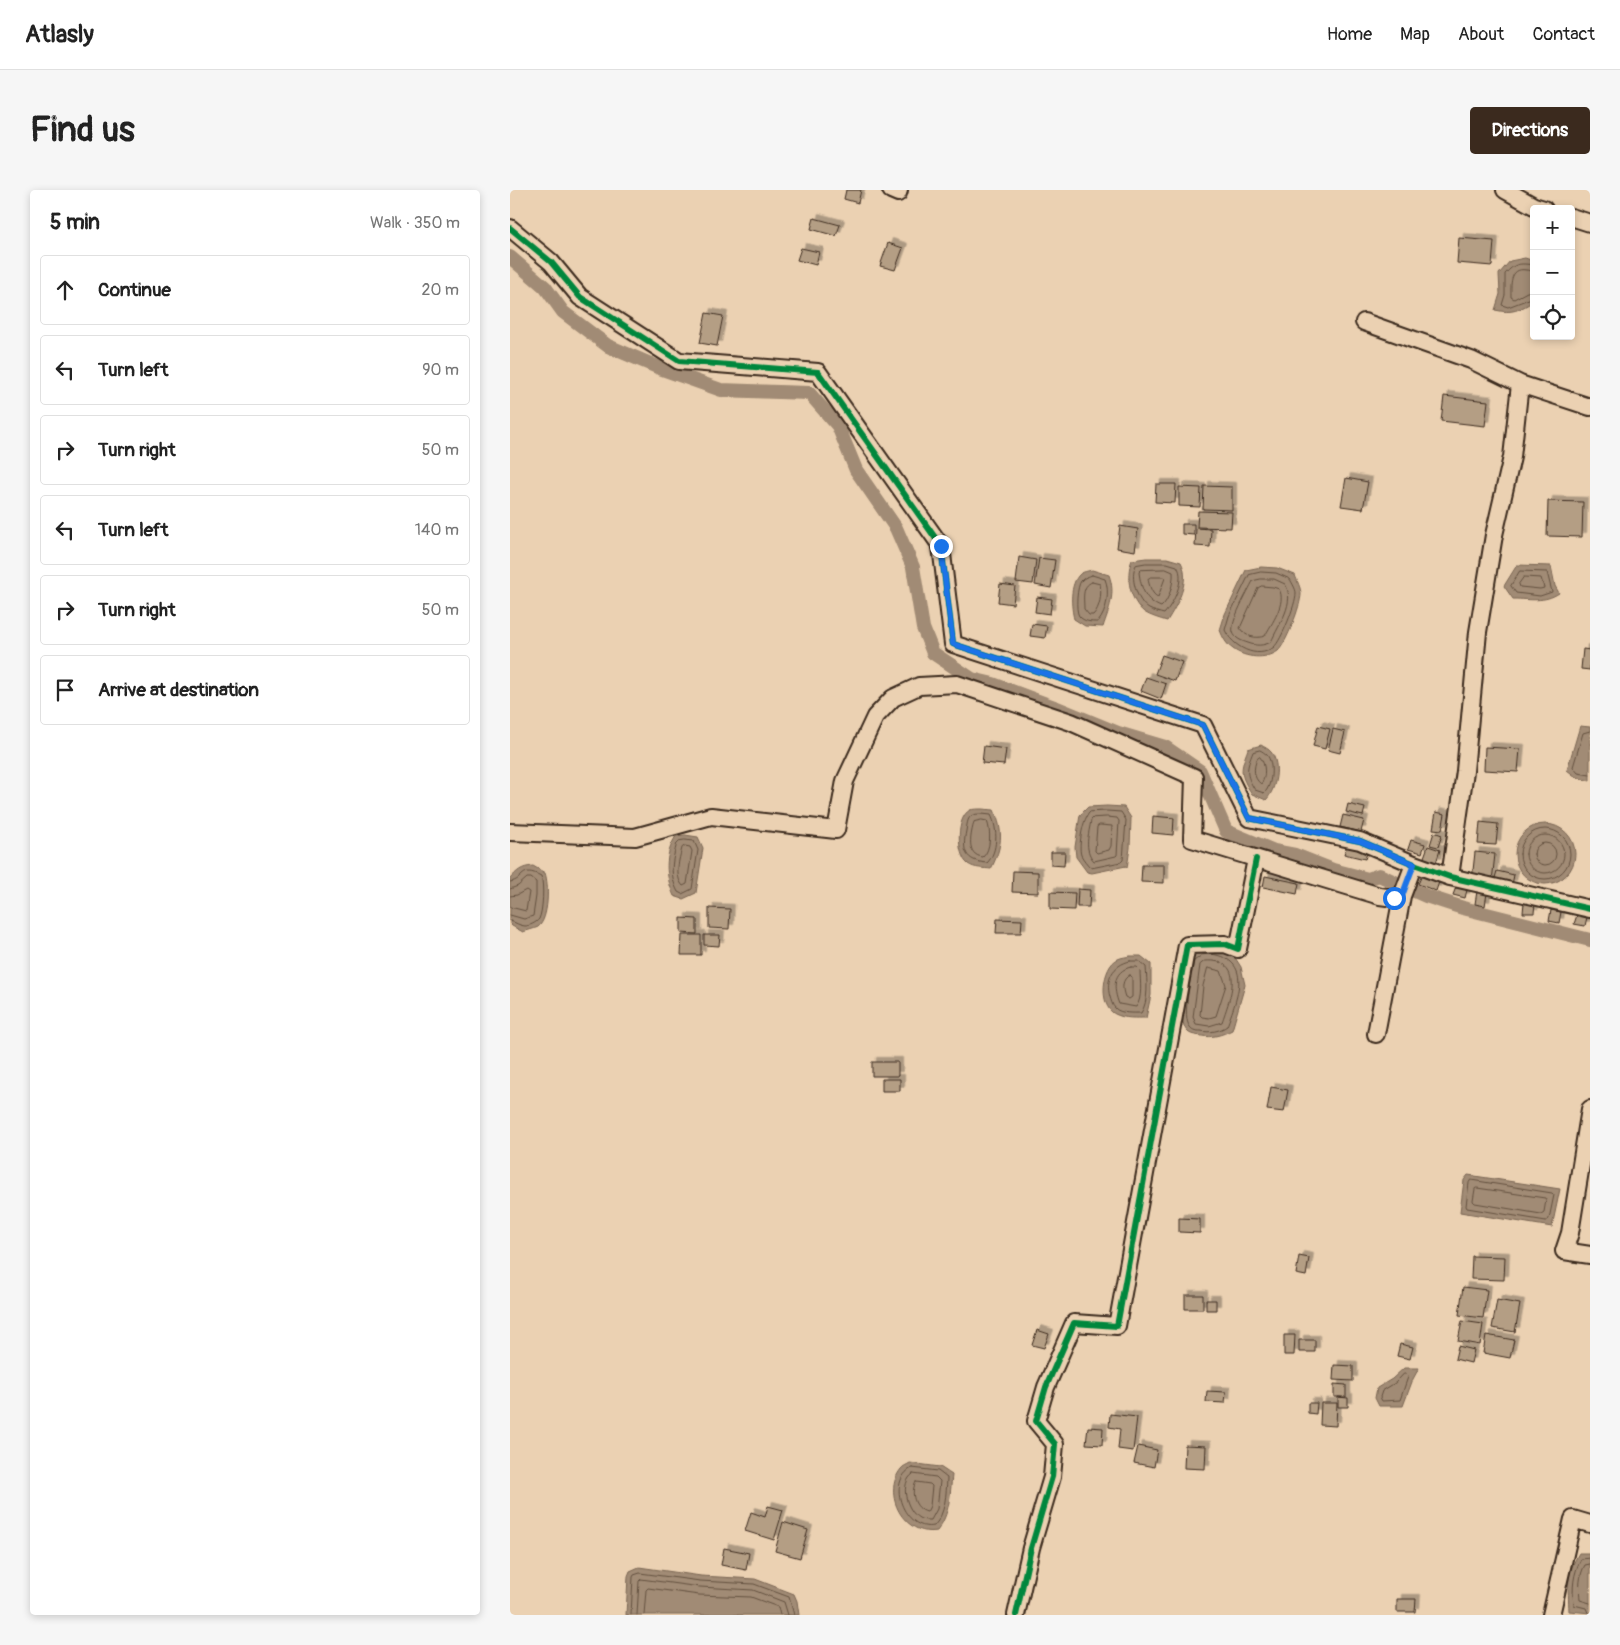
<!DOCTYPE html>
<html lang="en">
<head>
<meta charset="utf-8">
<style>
	:root { --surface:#fff; --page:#f6f6f6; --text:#222; --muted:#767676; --line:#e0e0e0; --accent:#3b2a1e }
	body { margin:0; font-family:Pangolin,sans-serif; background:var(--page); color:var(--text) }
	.controls { position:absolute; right:15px; top:15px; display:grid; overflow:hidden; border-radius:5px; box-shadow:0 2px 8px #0003 }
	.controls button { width:45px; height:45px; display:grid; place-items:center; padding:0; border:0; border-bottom:1px solid var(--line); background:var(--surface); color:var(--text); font:25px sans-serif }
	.stop { position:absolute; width:15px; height:15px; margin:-11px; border:4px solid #1a73e8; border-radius:50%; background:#fff }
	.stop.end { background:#1a73e8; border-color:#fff; box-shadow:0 1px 5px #0008 }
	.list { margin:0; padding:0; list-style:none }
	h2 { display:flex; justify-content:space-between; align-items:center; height:65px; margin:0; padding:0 20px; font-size:21px }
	h2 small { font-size:16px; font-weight:400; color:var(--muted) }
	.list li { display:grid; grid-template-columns:32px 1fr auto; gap:15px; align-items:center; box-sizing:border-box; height:70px; margin:0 10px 10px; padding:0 10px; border:1px solid var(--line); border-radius:5px }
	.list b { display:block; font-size:19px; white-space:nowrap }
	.list em { font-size:16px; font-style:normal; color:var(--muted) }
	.icon { flex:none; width:28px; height:28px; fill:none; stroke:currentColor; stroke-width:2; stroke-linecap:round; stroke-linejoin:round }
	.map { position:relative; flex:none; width:1080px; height:1425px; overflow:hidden; border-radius:5px }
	header { display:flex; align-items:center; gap:30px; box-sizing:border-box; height:70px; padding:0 25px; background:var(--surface); border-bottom:1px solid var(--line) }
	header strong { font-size:24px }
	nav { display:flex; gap:28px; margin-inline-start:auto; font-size:18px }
	.intro { display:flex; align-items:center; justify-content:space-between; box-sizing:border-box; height:120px; padding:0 30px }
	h1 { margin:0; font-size:35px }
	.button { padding:12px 22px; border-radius:5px; background:var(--accent); color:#fff; font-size:18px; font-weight:700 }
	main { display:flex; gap:30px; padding:0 30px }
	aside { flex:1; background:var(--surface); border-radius:5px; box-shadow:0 2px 8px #0003 }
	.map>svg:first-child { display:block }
	.water { fill:#a18b74; stroke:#786452 }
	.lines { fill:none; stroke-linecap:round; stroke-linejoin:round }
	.shore { stroke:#645140; stroke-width:1 }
	.canal { stroke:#a18b74; stroke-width:14 }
	.building { fill:#b49e84; stroke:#3b2a1e; filter:url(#shadow) }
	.minor-casing { stroke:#3b2a1e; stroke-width:20 }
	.minor { stroke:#ebd1b2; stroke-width:16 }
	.cycleway-casing { stroke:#ebd1b2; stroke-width:9 }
	.cycleway { stroke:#00873e; stroke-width:6 }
	.route { stroke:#1a73e8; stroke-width:6 }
</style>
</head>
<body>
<header>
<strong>Atlasly</strong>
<nav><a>Home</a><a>Map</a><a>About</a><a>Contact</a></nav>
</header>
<div class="intro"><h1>Find us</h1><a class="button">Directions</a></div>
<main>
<aside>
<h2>5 min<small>Walk · 350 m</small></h2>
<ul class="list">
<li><svg class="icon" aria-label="ahead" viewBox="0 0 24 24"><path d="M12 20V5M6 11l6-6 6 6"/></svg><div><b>Continue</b></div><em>20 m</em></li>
<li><svg class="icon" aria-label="left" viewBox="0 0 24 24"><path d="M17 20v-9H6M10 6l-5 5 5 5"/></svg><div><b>Turn left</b></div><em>90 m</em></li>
<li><svg class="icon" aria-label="right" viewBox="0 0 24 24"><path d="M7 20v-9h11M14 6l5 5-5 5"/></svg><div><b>Turn right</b></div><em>50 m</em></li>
<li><svg class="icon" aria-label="left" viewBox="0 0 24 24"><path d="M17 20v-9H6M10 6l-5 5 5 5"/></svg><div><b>Turn left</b></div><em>140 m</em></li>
<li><svg class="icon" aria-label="right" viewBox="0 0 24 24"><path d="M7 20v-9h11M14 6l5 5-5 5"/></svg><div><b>Turn right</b></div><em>50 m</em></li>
<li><svg class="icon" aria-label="arrive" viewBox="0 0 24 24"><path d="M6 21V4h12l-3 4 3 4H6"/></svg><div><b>Arrive at destination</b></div></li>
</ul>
</aside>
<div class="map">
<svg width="1080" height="1425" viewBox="0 0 1080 1425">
	<defs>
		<filter id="shadow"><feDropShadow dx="4.5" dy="-4.5" stdDeviation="0" flood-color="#0004"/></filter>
	</defs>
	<rect width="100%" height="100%" fill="#ebd1b2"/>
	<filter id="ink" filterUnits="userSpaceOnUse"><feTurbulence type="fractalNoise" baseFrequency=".02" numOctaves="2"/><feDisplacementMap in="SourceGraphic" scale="10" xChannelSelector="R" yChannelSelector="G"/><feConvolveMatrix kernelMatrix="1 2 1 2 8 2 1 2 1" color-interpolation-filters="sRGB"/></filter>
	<g filter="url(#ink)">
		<path class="water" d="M1015,68L1024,71V111C1009,120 1003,124 985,120L990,104L989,84L1000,71Z
			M636,368H657L671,372C681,391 667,415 657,431C650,429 640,426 634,422C620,411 615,386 622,370Z
			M1007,375L1041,376L1045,396L1049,403C1034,413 1020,409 1003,409L994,396Z
			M751,377L767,378L785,385C787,391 791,398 791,404C791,415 776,454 768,461C756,470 735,468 723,459C716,454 713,448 710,440L715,424L736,380Z
			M582,380L599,385C606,404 599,419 593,437L575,436L564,429C561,417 559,394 570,384C572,382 578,381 582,380Z
			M1070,536L1080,537V591L1066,587L1057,580Z
			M751,555C754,557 759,559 761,562C771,574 766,600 756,610L742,604C729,584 730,580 738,559Z
			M597,616L614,617L621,628L620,658L617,678L616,676L582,683L577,682L566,667L565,657L570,625L578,617Z
			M472,619L484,620C494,642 492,657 481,679C474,678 465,679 458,674C446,665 446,627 460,620C463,619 468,619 472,619Z
			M1005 664a30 30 0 1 1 60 0a30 30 0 1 1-60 0Z
			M175,645L188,647L193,658L186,703L173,709L164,706C155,686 154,665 166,646Z
			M23,676L35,683C39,694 39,729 28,737C24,739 18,740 13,742L2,736L0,734V689C7,681 11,677 23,676Z
			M691,760L715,761L724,766L731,777L735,795L722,840C712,845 702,848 692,846C685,845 678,845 675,838C668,826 680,781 683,765Z
			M620,766H631L641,774V805L636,828C626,828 615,829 605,824C588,816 592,776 608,769C612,767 617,767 620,766Z
			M958,985L1050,999L1042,1037L950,1022L954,990Z
			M894,1178H909L903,1189L893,1216H869L865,1208L867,1198L882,1189Z
			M400,1273L430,1277L442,1285C440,1305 440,1324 427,1341C394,1347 371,1304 391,1279C393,1276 397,1275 400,1273Z
			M1069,1363H1080V1423L1059,1421C1058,1396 1056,1385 1069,1363Z
			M129,1377L191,1386L245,1389L284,1404L287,1411L289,1425H116L118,1386L120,1381Z"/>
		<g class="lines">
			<path class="shore" d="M1024,75C1009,73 1005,73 995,84V105L992,115L998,117L1024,107
				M1024,81C1021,81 1018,80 1016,80C999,77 1001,96 1001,107L1004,109L1017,102L1024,101
				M636,373H657L667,376C676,389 663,414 654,424C650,423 643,421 639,419C627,412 619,386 626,375Z
				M656,379L663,382C664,392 659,411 651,417C635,411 631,398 629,382L631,380Z
				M1010,381L1037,382L1042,402L1030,406L1006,403L1001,396Z
				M751,382L766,383L780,389C782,393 786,399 786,403C786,414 771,451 764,457C747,471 722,456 715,440L719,426L739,385Z
				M582,385L595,389C600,401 597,422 588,432C581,432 574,432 569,426C565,420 567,396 571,391C574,387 578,387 582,385Z
				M641,387H653L655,388L648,407C642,405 639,395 638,389Z
				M1014,387L1031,388L1034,398L1030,399L1010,397L1009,394Z
				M751,389H764L775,394C786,412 769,434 761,452C753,456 746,456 738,453C732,451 725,449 723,442C720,432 738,401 743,391Z
				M582,392L590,394C592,404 590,418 583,425H579L574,419C574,409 571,396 582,392Z
				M752,396L763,397L769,399C777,413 761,434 755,446C746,449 735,447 730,438L748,398Z
				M1080,541L1073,543L1063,577L1068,583L1080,585
				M750,560C751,560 756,564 757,565C764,573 762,597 754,603L745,600C735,584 736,579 743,562Z
				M750,567C756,574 756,588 751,594C743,588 743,578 747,569Z
				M597,621L611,622L616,630L613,670L611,672L581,678C577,674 573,669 571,665C568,656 573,627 580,622Z
				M472,624L481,625C488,639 488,662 477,673C455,671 452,661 456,641C457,636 457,629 461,626C464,624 468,624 472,624Z
				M597,627L607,628L609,631L607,665L606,666L584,671C573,659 579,644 581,630L583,628Z
				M472,630L477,631C481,641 481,660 473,667C455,665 461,644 464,632Z
				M590,635L602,636L601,656L599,660L587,663L585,661L587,637Z
				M1010 664a25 25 0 1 1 50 0a25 25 0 1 1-50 0Z
				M1016 664a19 19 0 1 1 38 0a19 19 0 1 1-38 0Z
				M175,650L184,651L188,660L182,699L172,704L168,702C159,685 162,671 167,653L169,651Z
				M1024 664a11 11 0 1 1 22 0a11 11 0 1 1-22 0Z
				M175,656L180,657L182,661L177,694L173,696C164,686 169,670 172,658Z
				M0,692C15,690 10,675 31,686C34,694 33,721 29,729C26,733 19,736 15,736C10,736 5,732 0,731
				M0,699L8,696L17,688H21L26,692V706L23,726L14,729L0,725
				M0,706L7,705L16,700L19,702L16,721L0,717
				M701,764C744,770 727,808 717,836C710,841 700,843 691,841C687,841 683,841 680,837C671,827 682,784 684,771L692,765Z
				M620,771H629L636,777C637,791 639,811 631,823C624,823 610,824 605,818C602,815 601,810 600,807C595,789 603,775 620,771Z
				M695,771C737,768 720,808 712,832L699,836L686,834L683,827L690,775Z
				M621,777H627L630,780C630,791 633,808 626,817L609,814C603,799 602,781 621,777Z
				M698,778L711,781L716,795L706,826L699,828L692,827L690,825L693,796Z
				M620,785L622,787V807L619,809L615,807C612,799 611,789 620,785Z
				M961,990L1042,1003L1044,1005L1039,1029L1036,1031L957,1018L956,1016L959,993Z
				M967,998L1035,1008L1036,1010L1034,1022L1031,1024L965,1013L963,1011L965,999Z
				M894,1184H897L898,1187L890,1210L872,1211L870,1207L872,1201L885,1193Z
				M402,1278L428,1281L437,1288C436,1304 436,1323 424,1336C394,1342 375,1291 402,1278Z
				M403,1284L426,1287L430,1291L427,1319L421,1330C417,1330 412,1330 409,1328C396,1320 389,1293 403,1284Z
				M406,1292L420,1294L422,1296L420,1316L417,1322C404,1319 400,1302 406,1292Z
				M1080,1374L1075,1375C1069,1385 1069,1398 1070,1410L1080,1413
				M121,1425L123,1387L124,1385L130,1383L190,1391L244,1394L279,1407L284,1425
				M127,1425L129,1391L131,1389L190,1397L243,1400L274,1412L278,1425
				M134,1425L136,1400L138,1398L189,1405L241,1407L268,1417L270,1425
				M1079,1425L1076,1418L1064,1415C1062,1398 1063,1384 1071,1369L1080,1368"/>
			<path class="canal" d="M0,67L35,97L53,122L98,156L152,179L211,200L299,203L328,236L346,280L386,338L403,377L413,438L423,463L462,489L483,494L547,518L608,543L655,557L690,581L716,641L764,661L785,665L823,680L858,689L869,685L916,706L953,718L1080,750"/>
		</g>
		<path class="building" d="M336,0H351L348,13L334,9Z
			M304,28L330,35L326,46L301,39Z
			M949,48L984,51L982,76L947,73Z
			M378,53L393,58L385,80L370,76Z
			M291,58L309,62L306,75L287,70Z
			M196,123L213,126L207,156L190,153Z
			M934,206L978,211L975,236L931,231Z
			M836,288L858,292L853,319L831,316Z
			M646,294H666L665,313L645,312Z
			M694,296L722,297V320L693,319Z
			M669,297L691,298L690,317L669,316Z
			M1038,311L1073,312L1072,347L1037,346Z
			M688,321L722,322L721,338L687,337Z
			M672,334H684V345L672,344Z
			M610,336L628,339L625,361L607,358Z
			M686,338L701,339L700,357L685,356Z
			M509,367L526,370L523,394L506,392Z
			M529,368L545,370L541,398L525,395Z
			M490,394L505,396L503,414L488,412Z
			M527,407L542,409L540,424L525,422Z
			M522,434L537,436L535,448L520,446Z
			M1073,459L1080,460V480L1071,479Z
			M652,465L672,472L665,491L645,484Z
			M636,487L656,494L651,509L631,501Z
			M808,536L820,539L815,559L803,556Z
			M823,539L835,542L830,563L818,560Z
			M474,556L496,559L494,575L472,573Z
			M975,557L1010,559L1008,582L974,580Z
			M838,614L855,618L853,626L836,622Z
			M926,622L935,624L932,640L923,639Z
			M833,625L854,630L851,642L830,637Z
			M643,626L664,628L663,645L642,643Z
			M970,632L988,634L986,655L968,654Z
			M924,642L932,645L928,657L920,655Z
			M901,650L915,654L912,663L898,659Z
			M837,655L858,660L855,669L834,664Z
			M918,656L930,660L926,673L913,670Z
			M541,662H555L554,676L541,675Z
			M965,662L985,664L982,692L962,690Z
			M632,675H654V693L631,692Z
			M503,681L528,682V703L502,702Z
			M987,681L1004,685L1002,695L984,691Z
			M912,685L929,692L926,701L908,694Z
			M755,686L789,693L787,704L753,697Z
			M946,697L957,700L955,708L943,705Z
			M568,699L580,700L579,717H567Z
			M967,701L977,703L975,716L965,714Z
			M540,702L565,703L564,720L540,719Z
			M1014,712L1025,713L1024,723H1013Z
			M199,718L220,719L219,739L199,738Z
			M1041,720L1051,722L1049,733L1039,731Z
			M1067,725L1077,727L1075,736L1064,734Z
			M171,728L187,729V744L171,743Z
			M487,729L512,730L511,743H486Z
			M172,745H191V765H171Z
			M194,745H210L209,756L194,755Z
			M362,872H388V886H362Z
			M372,889H390V901H372Z
			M761,897L778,900L774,922L757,920Z
			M669,1028L690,1029V1043L669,1042Z
			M789,1066L799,1068L796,1086L786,1084Z
			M962,1066L995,1067L994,1090L961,1089Z
			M953,1097L977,1100L973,1128L949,1125Z
			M675,1105H693V1119H675Z
			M696,1110H706V1120H696Z
			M987,1110L1010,1114L1005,1142L982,1138Z
			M952,1131L973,1134L970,1155L948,1151Z
			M527,1140L539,1144L534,1158L522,1155Z
			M774,1145H785L784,1165H774Z
			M976,1145L1004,1150L1000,1168L973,1163Z
			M789,1150H805V1162H789Z
			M890,1154L903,1157L900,1169L887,1166Z
			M948,1156L964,1160L961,1173L945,1169Z
			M824,1175L843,1176V1191L823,1190Z
			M824,1194L836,1195V1207H824Z
			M697,1201L716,1202L715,1213L696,1212Z
			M828,1207L838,1208V1217H828Z
			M798,1213H807L806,1224L798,1223Z
			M811,1213H827L826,1236L810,1235Z
			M600,1224L627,1227L623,1261L608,1259L610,1239L599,1237Z
			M578,1237L593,1238L592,1255L576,1254Z
			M675,1255L696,1256L695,1279L674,1278Z
			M628,1256L647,1260L644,1277L624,1273Z
			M258,1316L273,1320L264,1350L235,1341L241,1322L255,1327Z
			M273,1332L298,1340L290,1368L265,1361Z
			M214,1358L239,1363L236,1380L211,1375Z
			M887,1409H906L905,1422H887Z"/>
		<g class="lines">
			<defs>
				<path id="minor" d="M381,0L388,3L389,0
					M995,0L1024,16L1034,19
					M1061,27L1080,33
					M0,38L41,72L70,107L169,171L308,182L431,356L443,454L693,535L739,628L850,651L904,674L940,687L1080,719
					M854,132L961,170L1010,194
					M0,642L125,647L201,626L326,640L335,591L365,527L383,508L409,496L447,494L561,532L684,587L682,649L870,706L884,708L892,706
					M940,687L955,581L968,442L984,345L1002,267L1010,194L1080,217
					M866,844L892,706L904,674
					M1080,919L1060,1043L1054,1061L1080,1065
					M506,1425L521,1358L542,1287L545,1254L526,1231L536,1197L564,1133L607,1136L677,755L715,754L728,759L746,669
					M1041,1425L1063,1329L1080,1334"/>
			</defs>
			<use href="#minor" class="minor-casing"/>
			<use href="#minor" class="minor"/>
			<defs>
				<path id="cycleway" d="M0,38L41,72L70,107L169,171L308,182L431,356L443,454L693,535L739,628L850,651L904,674L940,687L1080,719
					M506,1425L521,1358L542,1287L545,1254L526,1231L536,1197L564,1133L607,1136L677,755L715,754L728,759L746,669"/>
			</defs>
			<use href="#cycleway" class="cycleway-casing"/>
			<use href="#cycleway" class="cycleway"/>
		</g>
	</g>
	<g class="lines" filter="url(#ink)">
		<path class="route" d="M431,356L443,454L693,535L739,628L850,651L904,674L892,706L884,708"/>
	</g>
</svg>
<div class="controls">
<button>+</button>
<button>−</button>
<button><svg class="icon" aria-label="locate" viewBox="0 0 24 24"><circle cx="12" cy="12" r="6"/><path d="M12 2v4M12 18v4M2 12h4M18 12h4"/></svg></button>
</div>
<div class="stop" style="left:884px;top:708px"></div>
<div class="stop end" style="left:431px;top:356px"></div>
</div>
</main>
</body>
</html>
